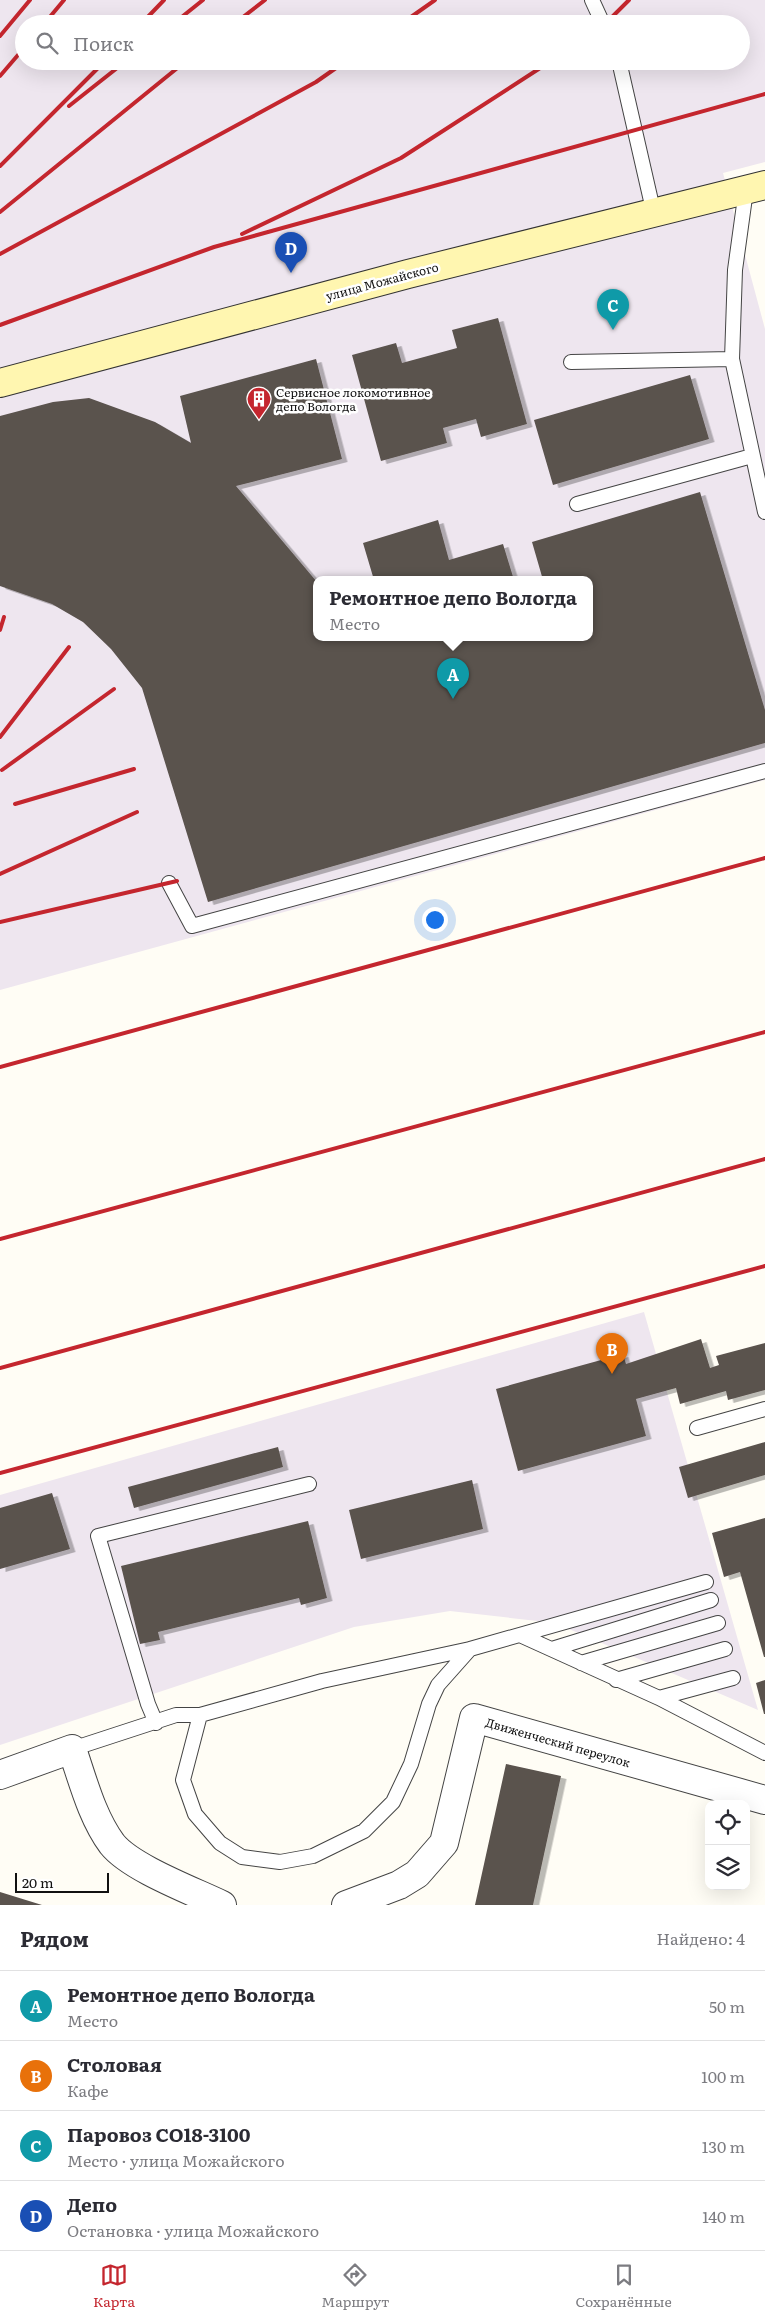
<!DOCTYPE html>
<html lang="ru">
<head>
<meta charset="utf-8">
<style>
	:root { --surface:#fff; --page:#f2f2f3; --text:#2b2b33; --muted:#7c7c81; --line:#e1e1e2; --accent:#c4262e }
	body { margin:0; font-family:Literata,serif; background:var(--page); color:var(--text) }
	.controls { position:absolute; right:15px; bottom:15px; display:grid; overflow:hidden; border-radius:10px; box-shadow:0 5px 20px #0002 }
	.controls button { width:45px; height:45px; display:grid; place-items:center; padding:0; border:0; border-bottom:1px solid var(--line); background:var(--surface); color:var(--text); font:25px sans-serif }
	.scale { position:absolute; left:15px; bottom:12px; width:94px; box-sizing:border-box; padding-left:5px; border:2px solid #111; border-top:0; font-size:14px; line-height:18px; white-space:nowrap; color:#111; -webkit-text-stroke:4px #fff; paint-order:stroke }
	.you { position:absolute; left:434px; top:919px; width:18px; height:18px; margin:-12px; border:4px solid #fff; border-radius:50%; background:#1a73e8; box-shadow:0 0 0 8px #1a73e833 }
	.badge { display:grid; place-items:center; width:32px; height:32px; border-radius:50%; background:var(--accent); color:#fff; font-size:16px; font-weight:700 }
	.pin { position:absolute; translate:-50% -41px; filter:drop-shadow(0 1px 2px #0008) }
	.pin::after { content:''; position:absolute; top:26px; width:18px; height:15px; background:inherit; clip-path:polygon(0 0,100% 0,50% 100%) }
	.popup { position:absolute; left:313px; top:576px; width:280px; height:65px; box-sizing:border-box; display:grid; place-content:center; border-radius:10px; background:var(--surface); filter:drop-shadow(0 1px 4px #0005); font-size:16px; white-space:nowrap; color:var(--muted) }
	.popup b { font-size:19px; color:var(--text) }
	.popup::after { content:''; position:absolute; left:50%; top:100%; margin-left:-10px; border:10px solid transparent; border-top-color:var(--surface) }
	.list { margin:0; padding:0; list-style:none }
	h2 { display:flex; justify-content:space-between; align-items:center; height:65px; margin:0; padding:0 20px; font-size:21px }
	h2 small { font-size:16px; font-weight:400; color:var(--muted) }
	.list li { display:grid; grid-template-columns:32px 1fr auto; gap:15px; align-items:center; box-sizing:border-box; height:70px; padding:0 20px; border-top:1px solid var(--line) }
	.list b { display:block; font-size:19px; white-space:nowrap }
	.list p { margin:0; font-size:16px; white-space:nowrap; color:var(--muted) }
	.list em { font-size:16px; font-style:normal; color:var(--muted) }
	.icon { flex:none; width:28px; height:28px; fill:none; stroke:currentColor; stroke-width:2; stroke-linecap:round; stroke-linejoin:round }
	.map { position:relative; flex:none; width:765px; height:1905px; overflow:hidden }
	.search { position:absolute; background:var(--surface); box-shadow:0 5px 20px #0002; left:15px; right:15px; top:15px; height:55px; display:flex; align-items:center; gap:12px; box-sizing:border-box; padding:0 18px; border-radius:28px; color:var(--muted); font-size:19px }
	.sheet { height:345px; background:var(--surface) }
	nav { display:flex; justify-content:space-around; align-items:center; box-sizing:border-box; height:70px; border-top:1px solid var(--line); background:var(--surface); font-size:14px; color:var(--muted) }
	nav a { display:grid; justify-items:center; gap:2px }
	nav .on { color:var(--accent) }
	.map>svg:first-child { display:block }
	.industrial { fill:#eee6ef; fill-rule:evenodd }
	.building { fill:#5a524d; filter:url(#shadow) }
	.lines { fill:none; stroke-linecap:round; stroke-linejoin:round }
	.service-casing { stroke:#444; stroke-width:16 }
	.minor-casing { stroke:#444; stroke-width:30 }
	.secondary-casing { stroke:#333; stroke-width:30 }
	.service { stroke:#fff; stroke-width:14 }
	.minor { stroke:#fff; stroke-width:28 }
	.secondary { stroke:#fff6b0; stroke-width:28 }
	.rail { stroke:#c4262e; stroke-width:4 }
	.labels { text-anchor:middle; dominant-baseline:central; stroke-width:5; stroke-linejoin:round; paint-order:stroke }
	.street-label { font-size:12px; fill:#111; stroke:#fff }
	.poi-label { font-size:12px; fill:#111; stroke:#fff; text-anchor:start }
</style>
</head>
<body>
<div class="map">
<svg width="765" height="1905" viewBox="0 0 765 1905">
	<defs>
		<filter id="shadow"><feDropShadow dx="5.5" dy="3" stdDeviation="0" flood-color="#0004"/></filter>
	</defs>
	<rect width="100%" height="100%" fill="#fffdf5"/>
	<path class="industrial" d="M0,0H765V162L723,173L765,329V780L0,990ZM24,24H741V61H24ZM317,580H589V638H317Z
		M644,1312L758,1710L555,1623L450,1611L354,1627L0,1745V1495Z"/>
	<path class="building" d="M498,318L527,424L481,437L476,419L443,428L447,443L381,461L352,355L396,343L402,363L457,348L452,330Z
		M316,359L342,459L236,486L317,582V638H589V580H543L532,542L700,492L765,710V743L208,902L142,688L111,649L83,622L52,604L0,586V416L53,402L89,398L155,422L191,443L180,396Z
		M690,375L709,439L553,485L534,420Z
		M438,520L449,560L503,544L514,580H374L363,543Z
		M701,1339L710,1368L719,1365L716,1356L765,1343V1390L728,1400L726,1391L680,1404L676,1388L636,1399L646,1436L518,1471L496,1389L623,1354L626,1364Z
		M765,1442V1475L688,1498L679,1467Z
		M278,1447L283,1467L134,1508L128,1487Z
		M472,1480L483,1529L361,1559L349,1510Z
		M52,1493L70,1549L0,1569V1508Z
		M765,1518V1657H764L740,1572L724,1577L712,1533Z
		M308,1521L327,1598L301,1605L299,1598L158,1632L160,1640L140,1644L121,1566Z
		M765,1680V1714H764L756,1683Z
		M506,1764L561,1776L533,1905H475Z
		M0,1892L42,1905H0Z"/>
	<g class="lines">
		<defs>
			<path id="service" d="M592,0L603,24
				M619,61L654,214
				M746,190L735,270L732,359L765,512
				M571,362L732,359
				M577,504L752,456
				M169,883L192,926L765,771
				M697,1428L765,1409
				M520,1635L659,1698L765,1753
				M552,1649L711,1600
				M581,1663L718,1623
				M616,1680L725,1649
				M659,1698L733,1678
				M200,1715L183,1780L195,1814L220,1843L242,1857L280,1862L313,1856L364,1831L393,1802L411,1764L429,1704L438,1685L470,1649L706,1582
				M156,1723L148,1704L98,1536L309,1484
				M72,1749L176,1715H200L322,1681L470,1649"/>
			<path id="minor" d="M0,1775L72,1749C83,1781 92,1817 112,1844C131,1868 193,1891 222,1905
				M346,1905L399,1885L417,1874L444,1843L474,1718L765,1800"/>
			<path id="secondary" d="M0,383L408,274L765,185"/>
		</defs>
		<use href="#service" class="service-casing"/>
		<use href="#minor" class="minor-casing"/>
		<use href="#secondary" class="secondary-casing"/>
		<use href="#service" class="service"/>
		<use href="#minor" class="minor"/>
		<use href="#secondary" class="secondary"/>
		<path class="rail" d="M44,24L64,0
			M141,24L164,0
			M173,24L203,0
			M234,24L265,0
			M401,24L435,0
			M605,24L629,0
			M0,36L30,0
			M0,76L24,48
			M69,106L126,61
			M0,166L105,61
			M0,212L186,61
			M242,234L401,158L551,61
			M0,254L316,82L346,61
			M0,325L214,247L765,94
			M0,630L4,617
			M0,737L69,647
			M2,770L114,689
			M15,804L134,769
			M0,874L137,812
			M0,922L177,881
			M0,1067L765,858
			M0,1239L765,1032
			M0,1368L765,1159
			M0,1473L765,1266"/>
	</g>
	<defs>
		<symbol id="building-pin" viewBox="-11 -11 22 30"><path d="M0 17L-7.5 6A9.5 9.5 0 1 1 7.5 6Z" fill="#c4262e" stroke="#fff"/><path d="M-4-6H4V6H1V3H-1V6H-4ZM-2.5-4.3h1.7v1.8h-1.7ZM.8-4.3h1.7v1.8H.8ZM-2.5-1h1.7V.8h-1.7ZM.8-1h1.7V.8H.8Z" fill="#fff"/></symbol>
	</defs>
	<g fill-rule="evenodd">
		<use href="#building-pin" x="245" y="385" width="28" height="38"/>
	</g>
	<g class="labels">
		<g class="street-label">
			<text transform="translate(382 281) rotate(-15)">улица Можайского</text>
			<text transform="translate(558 1742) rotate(16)">Движенческий переулок</text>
		</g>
		<g class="poi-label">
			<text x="276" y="392">Сервисное локомотивное<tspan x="276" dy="14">депо Вологда</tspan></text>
		</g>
	</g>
</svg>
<div class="controls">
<button><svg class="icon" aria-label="locate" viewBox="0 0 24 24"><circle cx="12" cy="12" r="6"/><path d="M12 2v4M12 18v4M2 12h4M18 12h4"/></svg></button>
<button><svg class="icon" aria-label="layers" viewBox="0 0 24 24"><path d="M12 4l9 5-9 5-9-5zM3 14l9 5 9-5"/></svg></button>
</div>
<div class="scale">20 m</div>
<div class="you"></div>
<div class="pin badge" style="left:453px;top:699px;background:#0f9aa8">A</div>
<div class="popup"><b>Ремонтное депо Вологда</b>Место</div>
<div class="pin badge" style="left:612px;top:1374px;background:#e8710a">B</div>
<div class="pin badge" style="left:613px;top:330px;background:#0f9aa8">C</div>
<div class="pin badge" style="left:291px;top:273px;background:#1a4fb4">D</div>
<div class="search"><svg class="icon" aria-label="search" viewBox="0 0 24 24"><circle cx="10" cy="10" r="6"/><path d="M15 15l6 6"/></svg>Поиск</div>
</div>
<section class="sheet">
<h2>Рядом<small>Найдено: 4</small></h2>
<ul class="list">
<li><span class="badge" style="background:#0f9aa8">A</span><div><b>Ремонтное депо Вологда</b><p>Место</p></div><em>50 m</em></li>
<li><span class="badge" style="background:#e8710a">B</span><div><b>Столовая</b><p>Кафе</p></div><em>100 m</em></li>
<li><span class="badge" style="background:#0f9aa8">C</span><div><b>Паровоз СО18-3100</b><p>Место · улица Можайского</p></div><em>130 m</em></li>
<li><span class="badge" style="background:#1a4fb4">D</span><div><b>Депо</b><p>Остановка · улица Можайского</p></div><em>140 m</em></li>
</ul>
</section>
<nav>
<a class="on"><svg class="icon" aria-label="map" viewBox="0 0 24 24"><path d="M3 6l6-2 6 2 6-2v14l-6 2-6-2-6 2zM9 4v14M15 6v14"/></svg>Карта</a>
<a><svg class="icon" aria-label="directions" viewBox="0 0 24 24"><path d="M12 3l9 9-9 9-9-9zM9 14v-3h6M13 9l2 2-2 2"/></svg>Маршрут</a>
<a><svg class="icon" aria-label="saved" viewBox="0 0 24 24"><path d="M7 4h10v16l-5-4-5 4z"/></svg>Сохранённые</a>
</nav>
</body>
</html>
